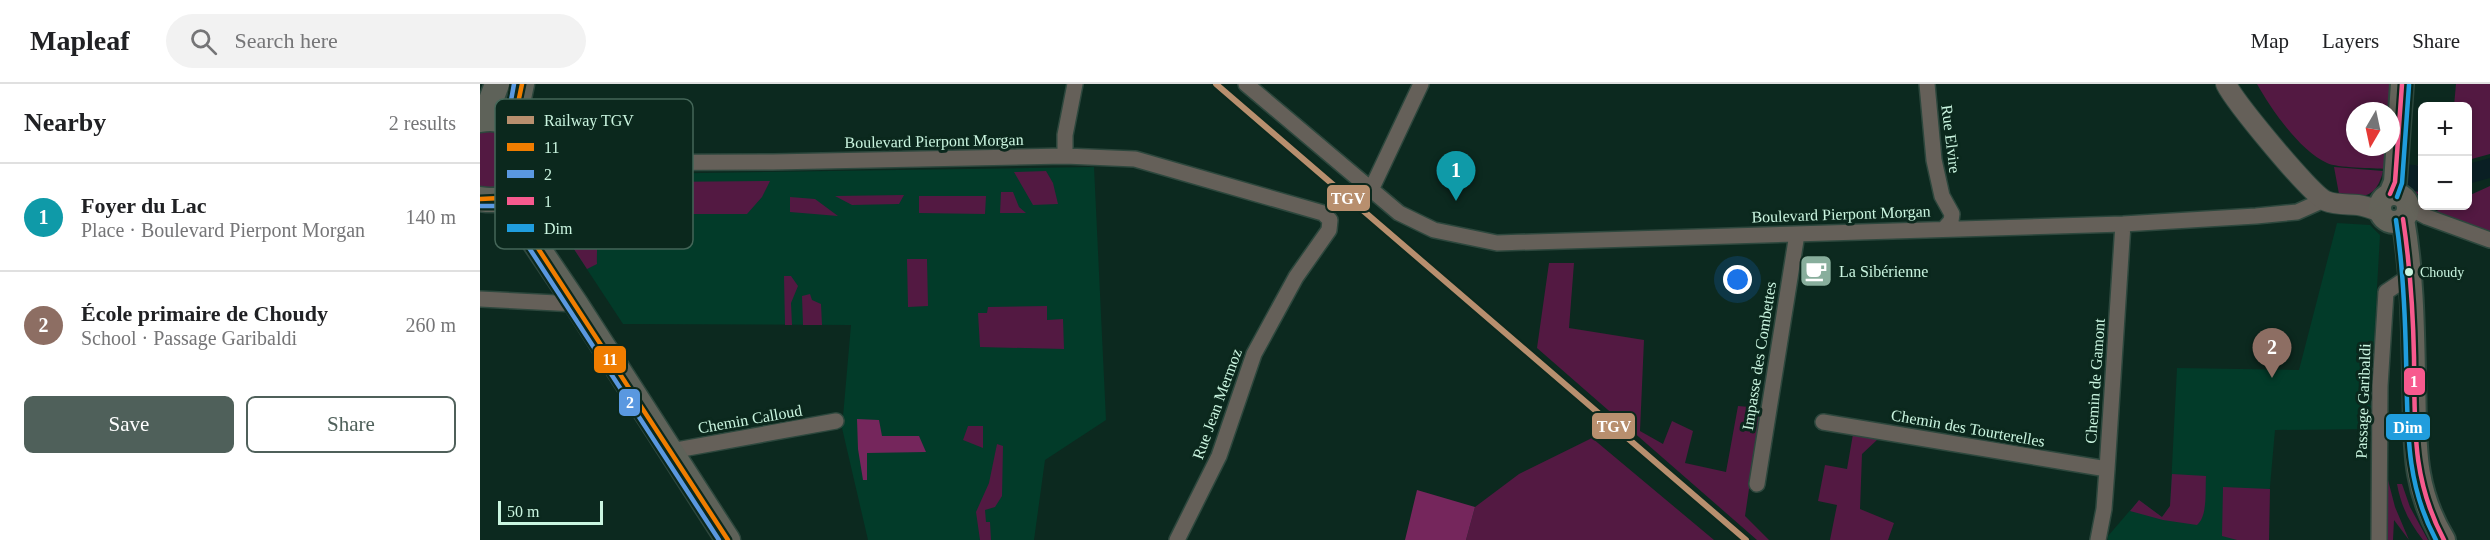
<!DOCTYPE html>
<html lang="en">
<head>
<meta charset="utf-8">
<style>
	:root { --surface:#fff; --page:#f2f2f2; --text:#202124; --muted:#757577; --line:#e0e0e0; --accent:#4f605a }
	body { margin:0; font-family:Georgia,serif; background:var(--page); color:var(--text) }
	.controls { position:absolute; right:18px; top:18px; display:grid; overflow:hidden; border-radius:9px; box-shadow:0 3px 9px #0003 }
	.controls button { width:54px; height:54px; display:grid; place-items:center; padding:0; border:0; border-bottom:2px solid var(--line); background:var(--surface); color:var(--text); font:30px sans-serif }
	.compass { position:absolute; left:1866px; top:18px; width:54px; height:54px; border-radius:50%; background:var(--surface); box-shadow:0 3px 9px #0003; rotate:189deg }
	.scale { position:absolute; left:18px; bottom:15px; width:105px; box-sizing:border-box; padding-left:6px; border:3px solid #caf5e0; border-top:0; font-size:16px; line-height:21px; white-space:nowrap; color:#caf5e0; -webkit-text-stroke:4px #0b281d; paint-order:stroke }
	.you { position:absolute; left:1258px; top:196px; width:21px; height:21px; margin:-15px; border:4px solid #fff; border-radius:50%; background:#1a73e8; box-shadow:0 0 0 9px #1a73e833 }
	.badge { display:grid; place-items:center; width:39px; height:39px; border-radius:50%; background:var(--accent); color:#fff; font-size:20px; font-weight:700 }
	.pin { position:absolute; translate:-50% -50px; filter:drop-shadow(0 2px 3px #0008) }
	.pin::after { content:''; position:absolute; top:32px; width:21px; height:18px; background:inherit; clip-path:polygon(0 0,100% 0,50% 100%) }
	.list { margin:0; padding:0; list-style:none }
	h2 { display:flex; justify-content:space-between; align-items:center; height:78px; margin:0; padding:0 24px; font-size:26px }
	h2 small { font-size:20px; font-weight:400; color:var(--muted) }
	.list li { display:grid; grid-template-columns:39px 1fr auto; gap:18px; align-items:center; box-sizing:border-box; height:108px; padding:0 24px; border-top:2px solid var(--line) }
	.list b { display:block; font-size:22px; white-space:nowrap }
	.list p { margin:0; font-size:20px; white-space:nowrap; color:var(--muted) }
	.list em { font-size:20px; font-style:normal; color:var(--muted) }
	.actions { display:flex; gap:12px; padding:18px 24px }
	.actions a { flex:1; padding:14px 0; border:2px solid var(--accent); border-radius:9px; text-align:center; font-size:21px; color:var(--accent) }
	.actions .main { background:var(--accent); color:#fff }
	.icon { flex:none; width:33px; height:33px; fill:none; stroke:currentColor; stroke-width:2; stroke-linecap:round; stroke-linejoin:round }
	.map { position:relative; flex:none; width:2010px; height:456px; overflow:hidden }
	header { display:flex; align-items:center; gap:36px; box-sizing:border-box; height:84px; padding:0 30px; background:var(--surface); border-bottom:2px solid var(--line) }
	header strong { font-size:28px }
	nav { display:flex; gap:33px; margin-inline-start:auto; font-size:21px }
	.search { width:420px; height:54px; background:var(--page); display:flex; align-items:center; gap:15px; box-sizing:border-box; padding:0 21px; border-radius:33px; color:var(--muted); font-size:22px }
	main { display:flex }
	aside { flex:1; background:var(--surface) }
	.map>svg:first-child { display:block }
	.built { fill:#023b29 }
	.green { fill:#531942 }
	.forest { fill:#75265c }
	.water { fill:#0a1f24 }
	.lines { fill:none; stroke-linecap:round; stroke-linejoin:round }
	.river { stroke:#0a1f24; stroke-width:26 }
	.minor-casing { stroke:#2d473d; stroke-width:18 }
	.tertiary-casing { stroke:#2d473d; stroke-width:22 }
	.secondary-casing { stroke:#2d473d; stroke-width:26 }
	.primary-casing { stroke:#2d473d; stroke-width:27 }
	.minor { stroke:#656059; stroke-width:15 }
	.tertiary { stroke:#656059; stroke-width:20 }
	.secondary { stroke:#64635a; stroke-width:22 }
	.primary { stroke:#5e6259; stroke-width:24 }
	.bus-1-casing { stroke:#0b281d; stroke-width:9 }
	.bus-2-casing { stroke:#0b281d; stroke-width:9 }
	.bus-3-casing { stroke:#0b281d; stroke-width:9 }
	.bus-4-casing { stroke:#0b281d; stroke-width:9 }
	.bus-1 { stroke:#f07d00; stroke-width:4.5 }
	.bus-2 { stroke:#5a98e0; stroke-width:4.5 }
	.bus-3 { stroke:#f75a8e; stroke-width:4.5 }
	.bus-4 { stroke:#209ddd; stroke-width:4.5 }
	.rail-1-casing { stroke:#0b281d; stroke-width:10 }
	.rail-1 { stroke:#b88f6e; stroke-width:6 }
	.bus-dot { fill:#caf5e0; stroke:#0b281d; stroke-width:2 }
	.labels { text-anchor:middle; dominant-baseline:central; stroke-width:6; stroke-linejoin:round; paint-order:stroke }
	.bus-label { font-size:14px; fill:#caf5e0; stroke:#0b281d; text-anchor:start }
	.street-label { font-size:16px; fill:#caf5e0; stroke:#0b281d }
	.poi-label { font-size:16px; fill:#caf5e0; stroke:#0b281d; text-anchor:start }
	.key { fill:#0b281d; stroke:#446658; stroke-width:1.5 }
	.key-label { font-size:16px; fill:#caf5e0 }
	.line-badge { stroke:#0b281d; stroke-width:2 }
	.badge-label { font-size:16px; text-anchor:middle; font-weight:bold; fill:#fff }
</style>
</head>
<body>
<header>
<strong>Mapleaf</strong>
<div class="search"><svg class="icon" aria-label="search" viewBox="0 0 24 24"><circle cx="10" cy="10" r="6"/><path d="M15 15l6 6"/></svg>Search here</div>
<nav><a>Map</a><a>Layers</a><a>Share</a></nav>
</header>
<main>
<aside>
<h2>Nearby<small>2 results</small></h2>
<ul class="list">
<li><span class="badge" style="background:#0f9aa8">1</span><div><b>Foyer du Lac</b><p>Place · Boulevard Pierpont Morgan</p></div><em>140 m</em></li>
<li><span class="badge" style="background:#8d6e63">2</span><div><b>École primaire de Choudy</b><p>School · Passage Garibaldi</p></div><em>260 m</em></li>
</ul>
<div class="actions"><a class="main">Save</a><a>Share</a></div>
</aside>
<div class="map">
<svg width="2010" height="456" viewBox="0 0 2010 456">
	<rect width="100%" height="100%" fill="#0c291f"/>
	<path class="built" d="M614,83L626,336L565,376L554,456H388L362,344L371,241L143,240L72,132L92,91Z
		M1857,139L1890,141L1900,151L1893,275L1887,281L1886,317L1891,322V345L1795,346L1788,425L1789,456H1628V452L1659,416L1682,433L1690,422L1697,284L1819,286Z"/>
	<path class="green" d="M1777,0H1915L1911,27H1875V63H1909L1907,85C1893,84 1857,84 1847,79C1820,67 1791,25 1777,0Z
		M1976,0H2010V70L1988,76V22H1974Z
		M5,47C27,48 46,66 35,90C33,95 26,99 21,103L0,104V49Z
		M1942,79V115L1926,97L1928,86Z
		M1854,83L1903,87C1897,113 1883,116 1859,110Z
		M566,87L573,99L578,120L553,121L534,88Z
		M290,97L282,113L267,130H181L180,98Z
		M2010,102V150L1952,129L1968,122H1988V112Z
		M521,108H533L539,123L546,129H520Z
		M424,111L419,120L372,121L355,112Z
		M439,112H506L505,130L439,129Z
		M310,113L335,115L358,132L310,128Z
		M107,137C121,144 116,166 117,180L107,185L88,156L95,157Z
		M427,175H447L448,222L428,223Z
		M1069,179H1094L1089,244L1164,256L1160,347L1183,360L1192,337L1213,347L1205,379L1246,388L1258,322L1281,324L1265,432L1289,456H1277L1057,264Z
		M304,192H311L318,202L311,219L312,241H305Z
		M330,210L332,216L341,220L342,241H323L322,212Z
		M567,222V236L583,235L584,265L500,263L498,229H507L508,223Z
		M488,342H503V364L483,356Z
		M1373,350L1398,355L1382,370L1380,425L1414,439L1408,456H1350L1357,421L1338,417L1345,381L1367,385Z
		M1112,354L1234,456H986L995,423L1039,390Z
		M517,360L523,362L522,412L515,423L505,426L506,438H510L511,456H500L496,428L509,399Z
		M1692,390L1726,392C1725,406 1728,432 1717,441L1683,436L1650,427L1659,416L1682,433L1690,422Z
		M1904,396H1908L1915,423L1929,456L1914,436L1913,456H1905Z
		M1917,400H1922L1930,423L1948,456H1943C1929,438 1921,422 1917,400Z
		M1743,403L1790,405L1789,456H1757L1742,452Z"/>
	<path class="forest" d="M377,335L399,336L402,352H439L446,368L387,369V396H383L378,365Z
		M937,406L995,423L986,456H925Z"/>
	<path class="water" d="M2010,74V94L1988,100V80Z"/>
	<g class="lines">
		<path class="river" d="M1923,93L1942,95"/>
		<defs>
			<path id="minor" d="M766,0L919,129L954,146L1017,159L1643,140L1776,132L1817,128L1844,116
				M1447,0L1454,76L1462,112L1472,130L1471,137L1464,145
				M585,72V51L595,0
				M50,79L293,78L585,72L655,75L843,129L850,136L849,146L816,193L774,270L739,372L697,456
				M891,106L941,0
				M1928,123L1947,133L2010,156
				M0,215L96,220
				M1343,338L1627,385
				M191,367L356,337
				M1277,400L1317,150
				M1618,456L1624,425L1627,385L1643,140
				M1899,456L1900,302L1906,208L1930,192"/>
			<path id="tertiary" d="M1746,0C1755,18 1830,110 1846,117C1855,121 1868,120 1878,121C1886,122 1893,125 1900,128"/>
			<path id="secondary" d="M1900 124a14 14 0 1 1 28 0a14 14 0 1 1-28 0Z
				M1910,110L1915,98L1922,0
				M1923,135C1932,186 1933,238 1934,291C1936,353 1930,400 1964,456"/>
			<path id="primary" d="M4,35L17,0
				M0,36C64,24 65,127 0,115
				M33,43L42,0
				M21,114L50,152L96,220L248,456"/>
		</defs>
		<use href="#minor" class="minor-casing"/>
		<use href="#tertiary" class="tertiary-casing"/>
		<use href="#secondary" class="secondary-casing"/>
		<use href="#primary" class="primary-casing"/>
		<use href="#minor" class="minor"/>
		<use href="#tertiary" class="tertiary"/>
		<use href="#secondary" class="secondary"/>
		<use href="#primary" class="primary"/>
		<defs>
			<path id="bus-1" d="M42,0L33,43C52,63 52,82 37,105L63,155
				M0,115L21,114L50,152L248,456"/>
			<path id="bus-2" d="M34,0L26,44C28,50 33,54 37,60C48,79 34,89 30,106L56,158
				M0,122H17L44,156L239,456"/>
			<path id="bus-3" d="M1910,110L1915,98L1922,0
				M1923,135C1930,181 1933,226 1934,273C1935,341 1931,394 1964,456"/>
			<path id="bus-4" d="M1917,113L1922,99L1929,1
				M1916,136C1923,182 1925,227 1926,273C1928,338 1924,397 1956,456"/>
		</defs>
		<use href="#bus-1" class="bus-1-casing"/>
		<use href="#bus-2" class="bus-2-casing"/>
		<use href="#bus-3" class="bus-3-casing"/>
		<use href="#bus-4" class="bus-4-casing"/>
		<use href="#bus-1" class="bus-1"/>
		<use href="#bus-2" class="bus-2"/>
		<use href="#bus-3" class="bus-3"/>
		<use href="#bus-4" class="bus-4"/>
		<defs>
			<path id="rail-1" d="M736,0L1266,456"/>
		</defs>
		<use href="#rail-1" class="rail-1-casing"/>
		<use href="#rail-1" class="rail-1"/>
	</g>
	<defs>
		<symbol id="cafe-square" viewBox="-11 -11 22 22"><rect x="-9" y="-9" width="18" height="18" rx="4" fill="#88ae9c" stroke="#0b281d"/><path d="M-5.5-4.5H6V0H3Q3 3.5 0 3.5H-2.5Q-5.5 3.5-5.5 0ZM3-3.2v2h1.7v-2ZM-6 4.5H4V6H-6Z" fill="#fff"/></symbol>
	</defs>
	<g fill-rule="evenodd">
		<use href="#cafe-square" x="1317" y="168" width="38" height="38"/>
	</g>
	<circle class="bus-dot" cx="1929" cy="188" r="5"/>
	<g class="labels">
		<g class="bus-label">
			<text x="1940" y="188">Choudy</text>
		</g>
		<g class="street-label">
			<text transform="translate(1471 55) rotate(83)">Rue Elvire</text>
			<text transform="translate(454 57) rotate(-1)">Boulevard Pierpont Morgan</text>
			<text transform="translate(1361 130) rotate(-2)">Boulevard Pierpont Morgan</text>
			<text transform="translate(1279 272) rotate(-81)">Impasse des Combettes</text>
			<text transform="translate(1615 297) rotate(-86)">Chemin de Gamont</text>
			<text transform="translate(1883 317) rotate(-88)">Passage Garibaldi</text>
			<text transform="translate(737 320) rotate(-70)">Rue Jean Mermoz</text>
			<text transform="translate(270 335) rotate(-10)">Chemin Calloud</text>
			<text transform="translate(1488 344) rotate(10)">Chemin des Tourterelles</text>
		</g>
		<g class="poi-label">
			<text x="1359" y="187">La Sibérienne</text>
		</g>
	</g>
	<rect x="15" y="15" width="198" height="150" rx="9" class="key"/>
	<rect x="27" y="32" width="27" height="8" fill="#b88f6e"/>
	<rect x="27" y="59" width="27" height="8" fill="#f07d00"/>
	<rect x="27" y="86" width="27" height="8" fill="#5a98e0"/>
	<rect x="27" y="113" width="27" height="8" fill="#f75a8e"/>
	<rect x="27" y="140" width="27" height="8" fill="#209ddd"/>
	<g class="key-label">
		<text x="64" y="42">Railway TGV</text>
		<text x="64" y="69">11</text>
		<text x="64" y="96">2</text>
		<text x="64" y="123">1</text>
		<text x="64" y="150">Dim</text>
	</g>
	<g class="line-badge">
		<rect x="846" y="100" width="45" height="28" rx="6" fill="#b88f6e"/>
		<rect x="113" y="261" width="34" height="29" rx="6" fill="#f07d00"/>
		<rect x="1923" y="283" width="23" height="29" rx="6" fill="#f75a8e"/>
		<rect x="138" y="304" width="23" height="29" rx="6" fill="#5a98e0"/>
		<rect x="1111" y="328" width="45" height="28" rx="6" fill="#b88f6e"/>
		<rect x="1905" y="329" width="46" height="28" rx="6" fill="#209ddd"/>
	</g>
	<g class="badge-label">
		<text x="868" y="120">TGV</text>
		<text x="130" y="281">11</text>
		<text x="1934" y="303">1</text>
		<text x="150" y="324">2</text>
		<text x="1134" y="348">TGV</text>
		<text x="1928" y="349">Dim</text>
	</g>
</svg>
<div class="controls">
<button>+</button>
<button>−</button>
</div>
<svg class="compass" viewBox="-18 -18 36 36"><path d="M0-13l5 13h-10z" fill="#e53935"/><path d="M0 13l5-13h-10z" fill="#757577"/></svg>
<div class="scale">50 m</div>
<div class="you"></div>
<div class="pin badge" style="left:976px;top:117px;background:#0f9aa8">1</div>
<div class="pin badge" style="left:1792px;top:294px;background:#8d6e63">2</div>
</div>
</main>
</body>
</html>
